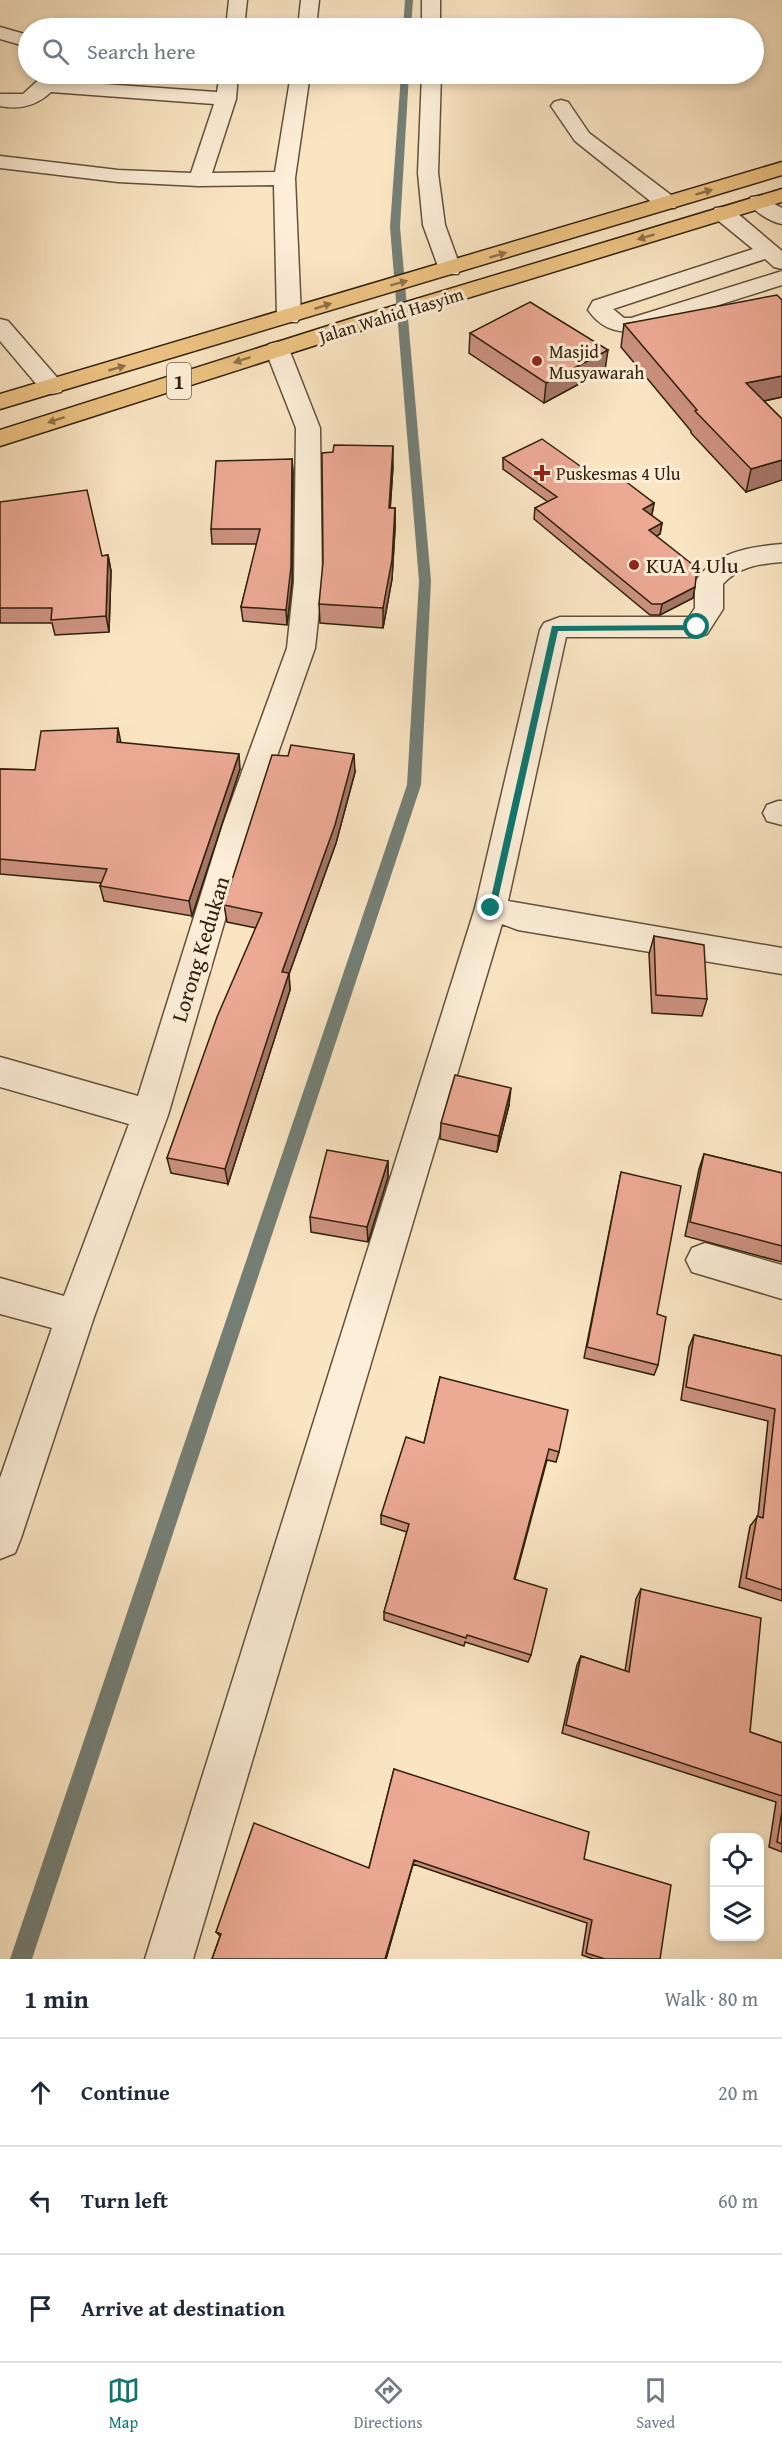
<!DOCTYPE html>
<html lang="en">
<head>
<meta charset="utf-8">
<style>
	:root { --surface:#fff; --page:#f6f6f7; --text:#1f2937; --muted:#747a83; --line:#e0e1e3; --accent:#0f766e }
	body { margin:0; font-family:"Gentium Book Plus",serif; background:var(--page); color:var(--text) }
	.controls { position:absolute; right:18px; bottom:18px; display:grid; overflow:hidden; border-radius:12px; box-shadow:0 3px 9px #0003 }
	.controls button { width:54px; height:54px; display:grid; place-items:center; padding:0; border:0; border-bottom:2px solid var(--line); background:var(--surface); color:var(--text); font:30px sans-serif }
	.stop { position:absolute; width:18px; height:18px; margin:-14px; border:4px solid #0f766e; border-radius:50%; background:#fff }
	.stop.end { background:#0f766e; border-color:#fff; box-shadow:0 2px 6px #0008 }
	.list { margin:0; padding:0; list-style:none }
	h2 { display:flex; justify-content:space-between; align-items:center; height:78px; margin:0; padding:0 24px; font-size:26px }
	h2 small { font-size:20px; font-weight:400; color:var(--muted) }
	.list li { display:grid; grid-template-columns:39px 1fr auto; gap:18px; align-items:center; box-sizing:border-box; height:108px; padding:0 24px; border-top:2px solid var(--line) }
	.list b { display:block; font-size:22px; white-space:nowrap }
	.list em { font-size:20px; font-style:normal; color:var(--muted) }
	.icon { flex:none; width:33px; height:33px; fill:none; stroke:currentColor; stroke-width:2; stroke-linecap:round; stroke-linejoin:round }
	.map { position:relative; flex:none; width:782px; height:1959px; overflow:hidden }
	.search { position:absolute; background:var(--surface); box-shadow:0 3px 9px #0003; left:18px; right:18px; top:18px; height:66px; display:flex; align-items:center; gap:15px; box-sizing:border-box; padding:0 21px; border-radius:33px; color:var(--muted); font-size:22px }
	.sheet { height:402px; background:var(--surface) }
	nav { display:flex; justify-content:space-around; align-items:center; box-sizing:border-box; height:84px; border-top:2px solid var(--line); background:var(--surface); font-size:16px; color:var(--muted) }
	nav a { display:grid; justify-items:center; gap:3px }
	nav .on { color:var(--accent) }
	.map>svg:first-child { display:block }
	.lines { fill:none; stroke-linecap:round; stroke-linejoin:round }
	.stream { fill:#747f76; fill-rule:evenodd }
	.minor-casing { stroke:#62523a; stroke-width:3 }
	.highway-casing { stroke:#30210c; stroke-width:3 }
	.minor { fill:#fceed8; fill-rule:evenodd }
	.highway { fill:#edc282; fill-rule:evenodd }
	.wall { fill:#cb917f; stroke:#30210c; stroke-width:1.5 }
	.shaded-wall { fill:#a57668; stroke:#30210c; stroke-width:1.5 }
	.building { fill:#eca994; stroke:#30210c; stroke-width:1.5 }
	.oneway { fill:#8e7247 }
	.route { fill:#0f766e }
	.poi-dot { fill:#8f2418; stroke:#fceed8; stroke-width:2 }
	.labels { text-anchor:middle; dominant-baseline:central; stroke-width:6; stroke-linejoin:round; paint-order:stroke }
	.far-street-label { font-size:18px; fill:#30210c; stroke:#fceed8 }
	.far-poi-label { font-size:18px; fill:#30210c; stroke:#fceed8; text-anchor:start }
	.shield { fill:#fceed8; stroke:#6d5e49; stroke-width:1.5 }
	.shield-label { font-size:21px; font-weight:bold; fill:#30210c }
	.poi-label { font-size:22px; fill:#30210c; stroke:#fceed8; text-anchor:start }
	.street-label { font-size:22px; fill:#30210c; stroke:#fceed8 }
</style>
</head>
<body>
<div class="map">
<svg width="782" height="1959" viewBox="0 0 782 1959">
	<rect width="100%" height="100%" fill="#fae5c3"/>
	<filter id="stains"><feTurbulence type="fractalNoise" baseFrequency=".00333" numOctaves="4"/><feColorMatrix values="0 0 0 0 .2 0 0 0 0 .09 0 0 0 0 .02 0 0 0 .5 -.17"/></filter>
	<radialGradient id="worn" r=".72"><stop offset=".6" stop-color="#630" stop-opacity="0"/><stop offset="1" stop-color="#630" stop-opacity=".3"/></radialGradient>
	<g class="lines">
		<path class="stream" d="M405,0H413L411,28H403Z
			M401,74H409L400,227L431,581L421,785L32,1959H10L407,785L419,581L390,227Z"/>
		<defs>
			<path id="minor" d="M229,0H247L244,28H226Z
				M301,0H319L316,28H298Z
				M422,0H440V28H422Z
				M0,27L28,35V47L0,39Z
				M45,74H64L60,81L217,92L220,74H238L236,99L212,173L275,172L291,74H310L295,178L301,317L297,322H281L277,317L274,185L199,186L118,182L0,168V156L118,170L191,173L214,104L51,92C36,106 20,110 0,106V94H23Z
				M422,74H441L438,173L445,225L461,269L458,274H442L439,269L423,225L418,173Z
				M561,100L568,102L589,133L675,198L678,203L675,208H659L575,141L551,106L554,102Z
				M759,196L782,208V224C770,222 755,212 748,202L751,197Z
				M723,207L731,208L782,251V269L774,267L765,259L613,309L624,318H631L782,271V285L633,332C614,332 600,327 588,310L593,301L753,249L715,218L712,213L715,208Z
				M0,319L8,321L61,382L64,387L61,392L52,394L43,392L0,341Z
				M277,342L285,344L289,349L320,428L322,582L315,648L253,824L168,1115L94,1317L21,1538L15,1553L0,1559V1478L52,1328L0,1314V1278L64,1296L129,1124L0,1087V1057L138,1096L223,824L287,648L294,582L296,428L265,349L269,344Z
				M782,544V562C759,564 739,566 723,584V609L707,634L697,637H566L508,901L782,948V974L518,930L502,924L193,1959H145L475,908L540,630L544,623L560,617H689L695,608V582C714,552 749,547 782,544Z
				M778,801H782V825L767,821L763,813L767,805Z
				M705,1243L782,1265V1299L692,1272L686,1260L692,1248Z"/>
			<path id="highway" d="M782,162V175L0,409V394Z
				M782,189V202L366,329L0,446V430L350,319Z"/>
		</defs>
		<use href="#minor" class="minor-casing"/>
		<use href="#highway" class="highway-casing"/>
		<use href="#minor" class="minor"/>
		<use href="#highway" class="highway"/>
	</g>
	<path class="wall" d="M782,300V397L764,401L782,419L746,492L691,433V431L621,347L624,324Z
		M470,333L605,370L544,403L469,353Z
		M503,458L597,478L654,503L652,514L651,515L662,523L660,534L656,536L693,598L660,615H650L534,519L535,508L548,502L503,469Z
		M292,459L293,473L292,582L287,625L243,621L241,607L257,544H212L211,529Z
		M393,466L390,508H395V528L392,579L383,628L320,623L319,604Z
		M0,502L102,556L108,555L111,571L109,632L55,635L52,623H0Z
		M121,743L240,769L192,916L104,901L100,886L101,883L0,874V769L35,770Z
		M355,772L336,843L289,974L290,990L228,1184L171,1173L167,1158L256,928L227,922L224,905Z
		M654,936L707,999L702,1016L652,1013L649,954Z
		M509,1105L497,1152L440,1139L441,1123Z
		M704,1154L782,1173V1262L685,1236L699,1169Z
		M388,1161V1177L368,1242L311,1232L310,1217Z
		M621,1172L657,1314L658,1365L654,1375L584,1358Z
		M694,1335L782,1356V1601L739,1587L750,1526L758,1516L768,1421L681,1400L689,1347Z
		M440,1377L559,1452L556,1462L547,1460L515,1579L531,1655L528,1662L465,1642L464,1646L384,1620V1612L407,1532L381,1524V1515L424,1443Z
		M641,1589L750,1732L782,1743V1852L769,1847L776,1802L562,1733L577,1665L581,1656L625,1671L636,1599Z
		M394,1769L584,1859L660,1959H593L582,1955L587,1923L413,1864L386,1959H212L220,1936L216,1932L369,1868Z"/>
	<path class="shaded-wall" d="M608,350L605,370L544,403L546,383Z
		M782,376V397L741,406L746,383Z
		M393,446V466L389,528V508Z
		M292,459L293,473L292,582L287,625L286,610Z
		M782,460V480L746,492L751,469Z
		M654,503L652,514L642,519L643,509Z
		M395,508V528L392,579L383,628V608Z
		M662,523L660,534L647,541L649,530Z
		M108,555L111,571L109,632L106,616Z
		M695,587L693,598L660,615L662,604Z
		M118,728L121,743L117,742Z
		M239,754L240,769L192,916L189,901Z
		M354,754L355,772L336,843L289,974L290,990L228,1184L225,1169L282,972Z
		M511,1088L509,1105L497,1152L499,1136Z
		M388,1161V1177L368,1242L367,1227Z
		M414,1860L386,1959H385Z"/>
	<path class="building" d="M777,295L782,300V376L746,383L782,419V460L751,469L695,411L697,410L624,324Z
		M530,302L608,350L546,383L470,333Z
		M542,439L597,478L612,471L654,503L643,509L662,523L649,530L697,568L695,587L662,604H652L535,508L557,497L503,458Z
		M334,445L393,446L389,508H395L392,560L383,608L319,604L323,562L322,453L333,452Z
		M292,459L291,567L286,610L241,607L260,529H211L216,461Z
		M87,490L102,556L108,555L106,616L51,620L52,608H0V502Z
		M118,728L117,742L239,754L189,901L100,886L107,869L0,859V769L35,770L41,731Z
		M291,745L354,754L335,825L282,972L289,973L225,1169L167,1158L217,1017L262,913L224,905L272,755L288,756Z
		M654,936L704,945L707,999L656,995Z
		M455,1075L511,1088L499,1136L441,1123Z
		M327,1150L388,1161L367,1227L310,1217Z
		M704,1154L782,1173V1246L690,1222Z
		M621,1172L681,1186L657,1314L666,1317L658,1365L587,1347Z
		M694,1335L782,1356V1590L746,1578L757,1516L763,1518L775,1409L686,1387Z
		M440,1377L568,1410L559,1452L549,1449L514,1579L547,1589L531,1655L467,1635L466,1638L384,1612L409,1524L381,1515L406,1437L424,1443Z
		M641,1589L761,1618L750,1732L782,1743V1796L566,1725L581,1656L629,1672Z
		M394,1769L589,1832L584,1859L671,1885L660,1959H605L586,1953L592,1920L414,1860L385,1959H212L221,1934L216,1932L254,1823L369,1868Z
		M782,1811V1844L777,1842Z"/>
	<defs><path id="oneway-solid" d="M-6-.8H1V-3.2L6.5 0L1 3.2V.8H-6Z" transform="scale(1.5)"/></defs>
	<g class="oneway">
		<use href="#oneway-solid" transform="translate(704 192) rotate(-17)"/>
		<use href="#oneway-solid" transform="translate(646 237) rotate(163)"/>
		<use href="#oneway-solid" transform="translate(498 255) rotate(-17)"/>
		<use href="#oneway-solid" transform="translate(399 283) rotate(-15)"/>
		<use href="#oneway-solid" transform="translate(323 306) rotate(-18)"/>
		<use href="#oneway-solid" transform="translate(242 360) rotate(162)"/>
		<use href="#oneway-solid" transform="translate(117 368) rotate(-16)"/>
		<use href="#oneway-solid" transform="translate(56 420) rotate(162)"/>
	</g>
	<path class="route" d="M697,625L701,627L697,630L558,631L496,908L488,911L552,626Z"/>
	<g class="poi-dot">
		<circle cx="537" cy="361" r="6"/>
		<path d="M539 464h6v6h6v6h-6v6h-6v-6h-6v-6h6z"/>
		<circle cx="634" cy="565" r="6"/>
	</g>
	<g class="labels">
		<g class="far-street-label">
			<text transform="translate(391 315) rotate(-17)">Jalan Wahid Hasyim</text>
		</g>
		<g class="far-poi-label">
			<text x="549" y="351">Masjid<tspan x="549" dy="21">Musyawarah</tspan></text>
			<text x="556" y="473">Puskesmas 4 Ulu</text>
		</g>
		<rect class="shield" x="167" y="363" width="24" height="36" rx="4.5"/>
		<g class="shield-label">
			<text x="179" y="381">1</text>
		</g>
		<g class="poi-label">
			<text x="646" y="565">KUA 4 Ulu</text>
		</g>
		<g class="street-label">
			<text transform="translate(200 949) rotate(-73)">Lorong Kedukan</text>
		</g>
	</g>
	<rect width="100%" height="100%" filter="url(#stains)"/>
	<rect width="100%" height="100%" fill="url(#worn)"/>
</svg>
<div class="controls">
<button><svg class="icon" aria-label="locate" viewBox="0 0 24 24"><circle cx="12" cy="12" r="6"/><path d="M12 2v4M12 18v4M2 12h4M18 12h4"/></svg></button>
<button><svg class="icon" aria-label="layers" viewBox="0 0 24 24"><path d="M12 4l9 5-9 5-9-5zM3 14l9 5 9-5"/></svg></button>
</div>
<div class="stop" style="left:697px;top:627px"></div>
<div class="stop end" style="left:491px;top:908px"></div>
<div class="search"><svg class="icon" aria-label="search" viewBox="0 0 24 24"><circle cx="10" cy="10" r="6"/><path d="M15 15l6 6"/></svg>Search here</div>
</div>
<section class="sheet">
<h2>1 min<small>Walk · 80 m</small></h2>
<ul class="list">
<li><svg class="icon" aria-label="ahead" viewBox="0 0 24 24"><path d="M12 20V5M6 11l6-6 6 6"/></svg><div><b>Continue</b></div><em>20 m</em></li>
<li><svg class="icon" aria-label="left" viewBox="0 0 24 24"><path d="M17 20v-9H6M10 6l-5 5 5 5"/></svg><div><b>Turn left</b></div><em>60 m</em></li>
<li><svg class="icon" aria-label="arrive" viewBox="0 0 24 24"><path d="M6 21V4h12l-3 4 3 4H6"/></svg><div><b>Arrive at destination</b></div></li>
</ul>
</section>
<nav>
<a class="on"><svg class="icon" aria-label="map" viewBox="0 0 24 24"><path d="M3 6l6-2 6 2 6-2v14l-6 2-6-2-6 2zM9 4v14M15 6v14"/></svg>Map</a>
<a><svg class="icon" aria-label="directions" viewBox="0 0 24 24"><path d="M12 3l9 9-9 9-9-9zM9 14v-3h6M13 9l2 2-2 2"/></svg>Directions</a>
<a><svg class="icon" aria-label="saved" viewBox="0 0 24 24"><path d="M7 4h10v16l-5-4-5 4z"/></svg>Saved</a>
</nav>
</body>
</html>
